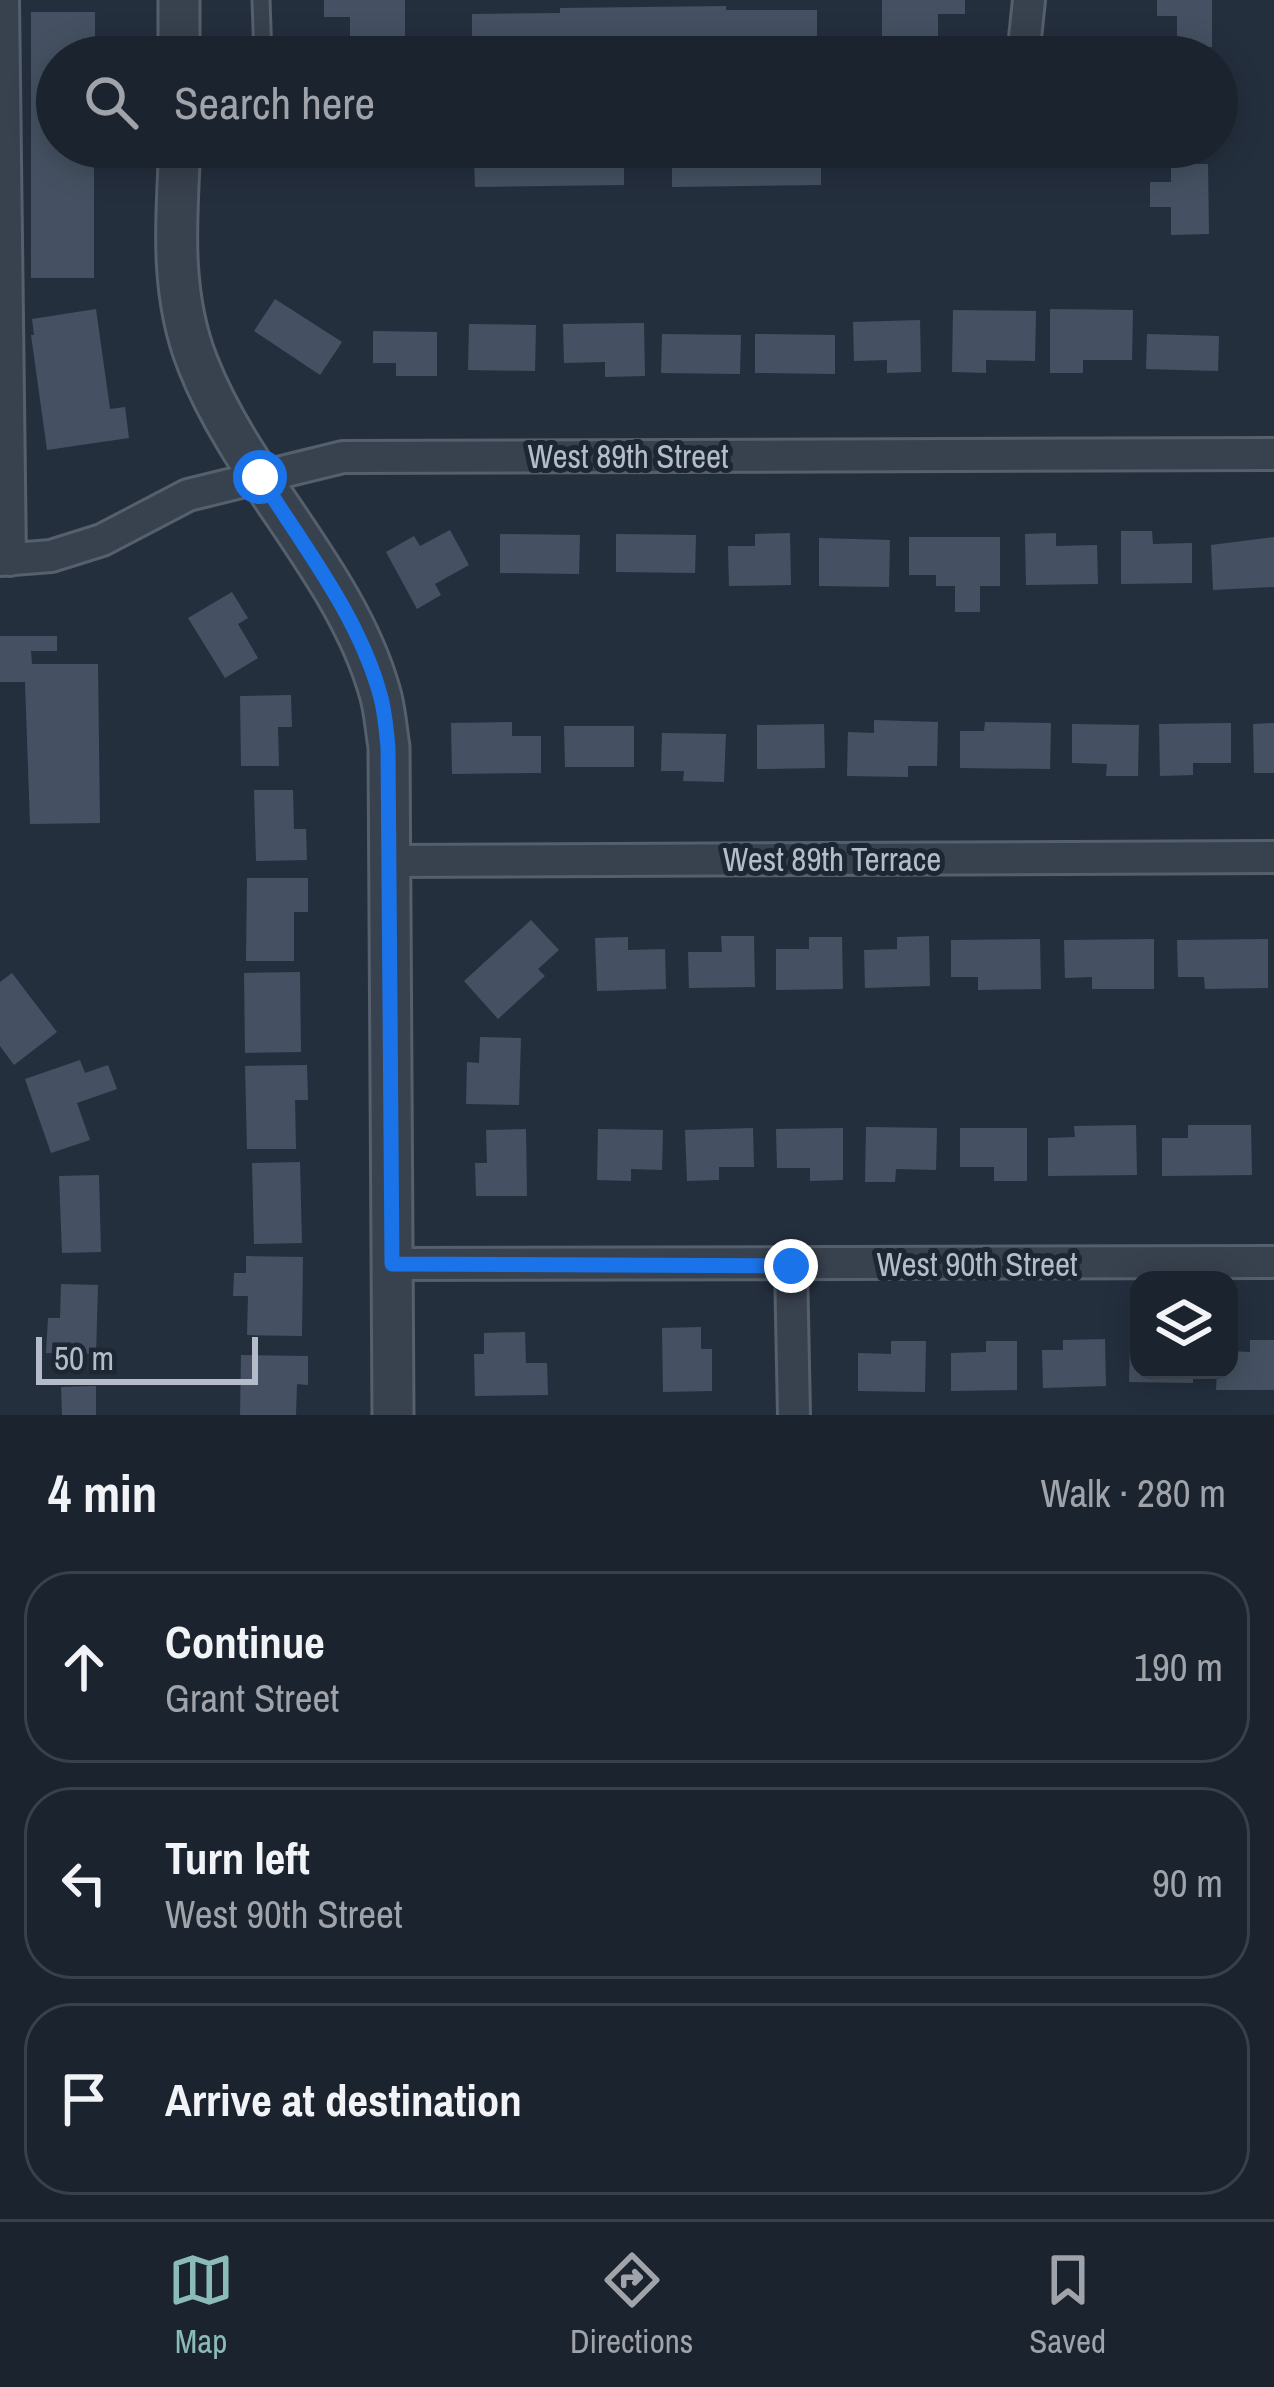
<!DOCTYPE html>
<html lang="en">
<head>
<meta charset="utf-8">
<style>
	:root { --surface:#1b232e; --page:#282f3a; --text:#f1f3f6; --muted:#a0a4aa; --line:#39404a; --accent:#8bbbb9 }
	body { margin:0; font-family:"Archivo Narrow",sans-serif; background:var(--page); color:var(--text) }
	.controls { position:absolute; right:36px; bottom:36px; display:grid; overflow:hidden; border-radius:24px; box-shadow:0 6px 30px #0003 }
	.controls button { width:108px; height:108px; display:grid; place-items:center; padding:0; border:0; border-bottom:3px solid var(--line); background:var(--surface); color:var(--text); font:60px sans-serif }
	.scale { position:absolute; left:36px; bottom:30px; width:222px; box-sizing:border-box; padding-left:12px; border:6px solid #b4bcc9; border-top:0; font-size:33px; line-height:42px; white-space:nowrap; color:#b4bcc9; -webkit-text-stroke:9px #1d2633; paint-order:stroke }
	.stop { position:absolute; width:36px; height:36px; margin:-27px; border:9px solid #1a73e8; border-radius:50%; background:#fff }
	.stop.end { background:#1a73e8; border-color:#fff; box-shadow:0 3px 12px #0008 }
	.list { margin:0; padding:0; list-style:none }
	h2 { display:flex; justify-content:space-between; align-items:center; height:156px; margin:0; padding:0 48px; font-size:51px }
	h2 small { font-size:39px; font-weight:400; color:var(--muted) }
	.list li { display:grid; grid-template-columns:78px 1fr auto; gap:36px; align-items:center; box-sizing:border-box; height:192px; margin:0 24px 24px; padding:0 24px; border:3px solid var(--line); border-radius:48px }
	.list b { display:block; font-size:45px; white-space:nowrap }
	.list p { margin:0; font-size:39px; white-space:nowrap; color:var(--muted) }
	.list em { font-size:39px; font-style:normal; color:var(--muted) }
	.icon { flex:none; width:66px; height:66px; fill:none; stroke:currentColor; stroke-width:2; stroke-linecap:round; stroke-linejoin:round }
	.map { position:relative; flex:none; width:1274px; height:1415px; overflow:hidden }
	.search { position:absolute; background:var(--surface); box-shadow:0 6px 30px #0003; left:36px; right:36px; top:36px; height:132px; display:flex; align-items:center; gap:30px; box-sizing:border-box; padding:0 42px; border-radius:66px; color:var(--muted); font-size:45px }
	.sheet { height:804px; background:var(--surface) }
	nav { display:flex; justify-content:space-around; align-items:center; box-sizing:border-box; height:168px; border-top:3px solid var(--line); background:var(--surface); font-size:33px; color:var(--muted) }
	nav a { display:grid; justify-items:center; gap:6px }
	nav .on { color:var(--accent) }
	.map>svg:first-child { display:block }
	.building { fill:#455162 }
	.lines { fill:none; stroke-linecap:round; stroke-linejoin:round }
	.service-casing { stroke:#565f6c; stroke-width:21 }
	.minor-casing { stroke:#565f6c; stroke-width:36 }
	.tertiary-casing { stroke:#565f6c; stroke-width:45 }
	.service { stroke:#38414e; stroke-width:15 }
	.minor { stroke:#38414e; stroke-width:30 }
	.tertiary { stroke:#38414e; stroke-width:39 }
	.route { stroke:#1a73e8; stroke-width:15 }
	.labels { text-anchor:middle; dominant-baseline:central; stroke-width:10; stroke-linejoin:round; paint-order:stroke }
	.street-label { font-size:33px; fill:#b4bcc9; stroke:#1d2633 }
</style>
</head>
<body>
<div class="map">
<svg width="1274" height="1415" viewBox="0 0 1274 1415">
	<rect width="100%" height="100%" fill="#242f3e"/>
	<path class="building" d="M324,0H405V57H350V17H324Z
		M882,0H965V14H938V57H882Z
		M1157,0H1212V47H1177V16H1157Z
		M726,6V10H817V57H472V14L560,13V8Z
		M31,12H95V57H57V147H94V278H31Z
		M624,158V185L475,187L474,160Z
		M821,158V185L672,187V159Z
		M1171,164H1208L1209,234L1171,235V207H1150V182H1171Z
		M275,299L342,342L320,375L254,331Z
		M96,309L110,409L125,407L129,438L47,450L31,335H34L32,319Z
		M1050,309L1133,310L1132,360H1083V373H1050Z
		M953,310L1036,311L1035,361L986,360V373L952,372Z
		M920,320L921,372L887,373V360L854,361L853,322Z
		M644,323L645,376L605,377V362L564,363L563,324Z
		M469,324L536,325L535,371L468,370Z
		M373,331L437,332V376H396V363H373Z
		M662,334L741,335L740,374L661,373Z
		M755,334L835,335V374L755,373Z
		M1147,334L1219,336L1218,371L1146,369Z
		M450,530L469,565L435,584L441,595L417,609L386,552L414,536L420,546Z
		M1121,531H1152L1153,544L1192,543V583L1121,584Z
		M790,533L791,585L729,586L728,546H755V534Z
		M1056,533V546L1097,545L1098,584L1026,585L1025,534Z
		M500,534L580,535L579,574L500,573Z
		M616,534L696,535L695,573L616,572Z
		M909,537H1000V586H980V612H955V586H936V575H909Z
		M1274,537V587L1213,590L1211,545Z
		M819,538L890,540L889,587L819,586Z
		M232,592L248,618L238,624L258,658L225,678L188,618Z
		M0,636H57V651H31L32,664H98L100,823L30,824L25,682H0Z
		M291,695L292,727H278L279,766H241L240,696Z
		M874,720L938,722L937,766H908V777L847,776L848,732L874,733Z
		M512,722V736H541V773L452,774L451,723Z
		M985,722L1051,723L1050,769L960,768V731H984Z
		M1231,723V763H1193V775L1160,776L1159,724Z
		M1274,723V773H1254L1253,724Z
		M824,724L825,768L757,769V725Z
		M1072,724L1139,725L1138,776H1106L1107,764L1072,763Z
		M564,726H634V767H565Z
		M662,733L726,734L724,782L683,781L684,771H661Z
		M254,790H293L294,829H306L307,860L256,861Z
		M247,878H308V912H294V961H246Z
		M531,920L559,950L538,969L545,976L498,1019L464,981Z
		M721,936H754L755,987L689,988L688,952H722Z
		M929,936L930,986L865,988L864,950L897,949V937Z
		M628,937V950L665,949L666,989L597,991L595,938Z
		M809,937H842L843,989L776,990V949H809Z
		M1040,939L1041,989L978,990V977H951V940Z
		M1154,939V989H1092V977L1065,978L1064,940Z
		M1268,939V988L1205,989L1204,977H1178L1177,940Z
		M300,972L301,1052L245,1053L244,973Z
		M12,973L57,1032L14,1065L0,1046V982Z
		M480,1037L521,1038L519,1105L466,1104L467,1062L479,1063Z
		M80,1060L85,1073L108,1065L117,1089L77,1103L90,1140L51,1153L25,1079Z
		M307,1065L308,1100H295L296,1149H247L245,1066Z
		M1136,1125L1137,1175L1048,1176V1138L1075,1137L1074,1126Z
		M1188,1125H1251L1252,1175L1162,1176V1138H1188Z
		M866,1127L937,1128L936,1170L896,1169L895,1182H865Z
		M753,1128L754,1167H719V1180L687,1181L685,1130Z
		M843,1128V1180L810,1181V1168H777L776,1129Z
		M960,1128H1027V1181H994V1167H960Z
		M526,1129L527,1196H476L475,1163H487L486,1130Z
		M598,1129L663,1130L662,1170L631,1169V1181L597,1180Z
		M300,1162L302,1243L254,1244L252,1163Z
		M99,1175L101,1252L62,1253L59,1176Z
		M246,1256L303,1257L302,1336L247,1335L248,1296H233L234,1273H246Z
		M61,1284L98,1285L96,1354L46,1353L48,1318H60Z
		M701,1327V1349H712V1391L663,1392L662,1328Z
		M525,1332L526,1363H547L548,1395L475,1396L474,1354H484V1333Z
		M1105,1339L1106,1386L1043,1388L1042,1350H1063V1340Z
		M1250,1340H1274V1390H1216L1217,1370H1229V1351L1250,1352Z
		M891,1341H926L925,1392L858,1391V1353L891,1354Z
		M986,1341H1017V1390L951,1391V1353L986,1352Z
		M1130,1344H1139V1370H1193V1383L1129,1382Z
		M241,1355L308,1356V1385L297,1384L296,1415H240Z
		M96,1386V1415H62L61,1387Z"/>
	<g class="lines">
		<defs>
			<path id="service" d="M261,0L263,57"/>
			<path id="minor" d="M3,0L10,560
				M1023,57L1029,0
				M0,560L51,556L102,540L188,495L343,457L1274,454
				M390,861L1274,857
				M392,1264L1274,1262
				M791,1266L794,1415"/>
			<path id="tertiary" d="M179,0V57
				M180,147C176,220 170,295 198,364C243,479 347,574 380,693C385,710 386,729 389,747L393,1415"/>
		</defs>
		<use href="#service" class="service-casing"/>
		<use href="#minor" class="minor-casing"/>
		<use href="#tertiary" class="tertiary-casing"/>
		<use href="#service" class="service"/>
		<use href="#minor" class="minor"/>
		<use href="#tertiary" class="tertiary"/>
	</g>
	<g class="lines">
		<path class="route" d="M260,477C302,544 357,614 379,691C385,709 386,729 388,747L392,1264L791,1266"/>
	</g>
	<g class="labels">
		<g class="street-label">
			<text x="628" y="456">West 89th Street</text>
			<text x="832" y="859">West 89th Terrace</text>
			<text x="977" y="1264">West 90th Street</text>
		</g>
	</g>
</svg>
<div class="controls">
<button><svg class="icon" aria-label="layers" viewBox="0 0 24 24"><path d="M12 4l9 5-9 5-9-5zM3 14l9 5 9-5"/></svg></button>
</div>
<div class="scale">50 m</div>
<div class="stop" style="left:260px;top:477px"></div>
<div class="stop end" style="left:791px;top:1266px"></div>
<div class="search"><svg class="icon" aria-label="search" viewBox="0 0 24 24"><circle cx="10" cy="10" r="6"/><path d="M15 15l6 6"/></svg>Search here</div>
</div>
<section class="sheet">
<h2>4 min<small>Walk · 280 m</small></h2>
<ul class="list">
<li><svg class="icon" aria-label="ahead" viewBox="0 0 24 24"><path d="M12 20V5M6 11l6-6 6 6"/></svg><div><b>Continue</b><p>Grant Street</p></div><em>190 m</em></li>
<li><svg class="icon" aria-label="left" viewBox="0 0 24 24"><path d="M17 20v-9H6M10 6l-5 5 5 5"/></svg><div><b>Turn left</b><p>West 90th Street</p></div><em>90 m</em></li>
<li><svg class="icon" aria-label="arrive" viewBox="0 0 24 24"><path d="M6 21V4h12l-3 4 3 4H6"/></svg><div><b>Arrive at destination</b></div></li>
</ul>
</section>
<nav>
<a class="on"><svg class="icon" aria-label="map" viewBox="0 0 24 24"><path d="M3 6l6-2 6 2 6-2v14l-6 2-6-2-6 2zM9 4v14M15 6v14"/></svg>Map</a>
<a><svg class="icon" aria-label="directions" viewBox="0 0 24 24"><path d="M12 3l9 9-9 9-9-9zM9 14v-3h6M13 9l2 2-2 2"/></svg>Directions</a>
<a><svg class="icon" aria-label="saved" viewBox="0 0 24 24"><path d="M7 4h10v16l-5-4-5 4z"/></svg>Saved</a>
</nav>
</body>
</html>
